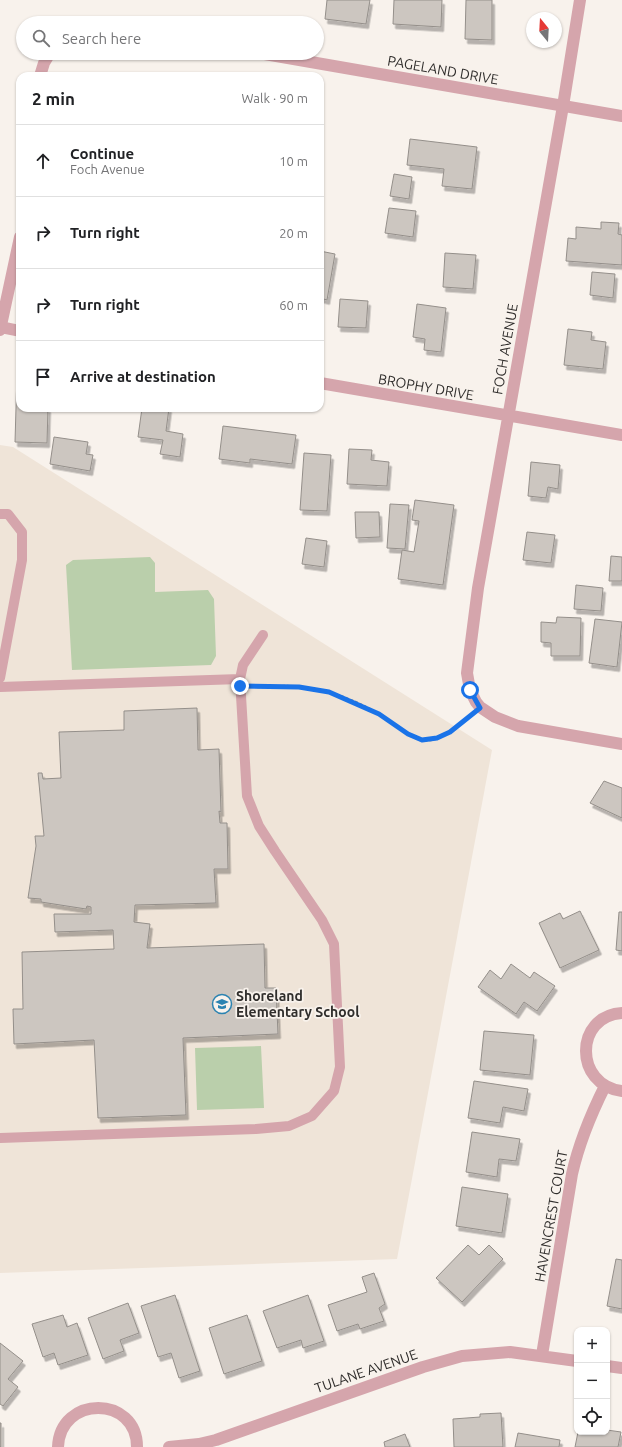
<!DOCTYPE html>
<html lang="en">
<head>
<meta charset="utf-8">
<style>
	:root { --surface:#fff; --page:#f2f2f2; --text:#202124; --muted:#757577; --line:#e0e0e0 }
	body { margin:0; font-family:Ubuntu,sans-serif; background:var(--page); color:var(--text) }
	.controls { position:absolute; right:12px; bottom:12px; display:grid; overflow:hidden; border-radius:8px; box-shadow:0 1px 3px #0004 }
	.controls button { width:36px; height:36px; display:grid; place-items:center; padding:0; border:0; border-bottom:1px solid var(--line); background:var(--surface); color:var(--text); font:20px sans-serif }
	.compass { position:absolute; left:526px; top:12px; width:36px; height:36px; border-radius:50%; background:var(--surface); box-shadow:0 1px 3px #0004; rotate:342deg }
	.stop { position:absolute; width:12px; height:12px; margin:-9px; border:3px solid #1a73e8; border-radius:50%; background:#fff }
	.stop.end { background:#1a73e8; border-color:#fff; box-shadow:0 1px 4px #0008 }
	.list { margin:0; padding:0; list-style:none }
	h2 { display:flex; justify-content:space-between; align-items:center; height:52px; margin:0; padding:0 16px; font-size:17px }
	h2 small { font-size:13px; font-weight:400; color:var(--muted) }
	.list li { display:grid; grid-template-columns:26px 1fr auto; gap:12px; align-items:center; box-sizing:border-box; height:72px; padding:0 16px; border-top:1px solid var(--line) }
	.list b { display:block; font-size:15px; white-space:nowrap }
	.list p { margin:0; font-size:13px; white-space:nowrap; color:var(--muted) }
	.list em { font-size:13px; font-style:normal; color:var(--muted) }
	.icon { flex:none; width:22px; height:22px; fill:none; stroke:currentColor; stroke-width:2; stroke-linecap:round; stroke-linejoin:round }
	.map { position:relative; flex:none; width:622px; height:1447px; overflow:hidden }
	.search { position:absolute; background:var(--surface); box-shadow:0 1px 3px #0004; left:16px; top:16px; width:308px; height:44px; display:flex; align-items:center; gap:10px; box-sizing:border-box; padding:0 14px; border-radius:22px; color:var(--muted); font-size:15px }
	.panel { position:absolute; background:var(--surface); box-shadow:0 1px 3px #0004; left:16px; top:72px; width:308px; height:340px; border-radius:12px }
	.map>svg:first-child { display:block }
	.built { fill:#efe4d8 }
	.green { fill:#bacfab }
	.building { fill:#ccc6c0; stroke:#948f8a; filter:url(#shadow) }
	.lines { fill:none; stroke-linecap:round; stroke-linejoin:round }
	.path { stroke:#8e8a86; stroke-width:2.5; stroke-dasharray:3 2; stroke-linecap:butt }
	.lane { stroke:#d5a5ac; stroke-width:10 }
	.street { stroke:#d5a5ac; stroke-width:12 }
	.route { stroke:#1a73e8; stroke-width:5 }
	.labels { text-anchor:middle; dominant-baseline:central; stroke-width:3.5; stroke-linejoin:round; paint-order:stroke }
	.street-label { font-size:14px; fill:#302e2c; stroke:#f8f2ec }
	.poi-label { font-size:14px; font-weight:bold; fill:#302e2c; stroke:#f8f2ec; text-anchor:start }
</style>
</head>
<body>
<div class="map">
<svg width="622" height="1447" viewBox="0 0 622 1447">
	<defs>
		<filter id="shadow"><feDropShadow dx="2.5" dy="4.5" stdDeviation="0" flood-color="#0004"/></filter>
	</defs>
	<rect width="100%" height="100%" fill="#f8f2ec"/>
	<path class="built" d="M0,445L13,447L492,750L397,1259L0,1273Z"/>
	<path class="green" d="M150,557L155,563V592L208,590L214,599L216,656L211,665L72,670L66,565L73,560Z
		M261,1046L264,1108L197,1110L195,1048Z"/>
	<path class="building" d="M327,0H370L366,24L325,19Z
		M394,0H442L441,27L393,24Z
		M466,0H492V40L465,39Z
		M410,139L477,147L472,189L442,186L444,169L407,165Z
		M394,174L412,177L409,199L390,196Z
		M389,208L416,211L413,237L385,233Z
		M601,222L619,223L618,234L622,235V265L566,261L568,238L576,239V227L601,229Z
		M320,251L335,254L327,300L320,298Z
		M445,253L476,255L473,289L443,287Z
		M592,272L615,274L613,298L590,295Z
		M340,299L368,301L366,328L338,327Z
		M417,304L446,308L441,352L424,350L425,339L413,337Z
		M568,329L592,332L591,340L606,342L603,369L564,365Z
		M17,373H20V408H48L47,443L15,442Z
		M142,408H169L166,431L183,434L180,457L160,454L163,440L138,437Z
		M223,426L296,435L292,464L250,459V463L219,459Z
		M54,437L88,442L86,454L93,455L90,471L50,464Z
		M349,449L372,450L371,460L389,462L387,486L347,484Z
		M304,453L331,455L327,511L300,510Z
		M531,462L560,465L558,489L548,487L546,498L528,496Z
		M415,500L454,505L443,585L398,579L402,550L414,552L419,521L412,520Z
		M390,504L409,505L405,549L387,548Z
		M355,512H379L380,537L356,538Z
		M527,532L555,535L551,563L523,560Z
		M306,538L327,541L324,567L302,564Z
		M611,556L622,557V581H609Z
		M576,585L603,588L601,611L574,609Z
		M557,617L581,618L580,656H551V643L541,642V622L556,623Z
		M595,619L622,622L617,667L589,663Z
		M197,708L198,750L219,749L221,812L219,811L220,823H227L228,869H214L216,903L135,905L134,922L150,924L147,948L264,944L265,988H276L278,1034L183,1038L186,1115L98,1118L94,1040L14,1044L13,1009H23L22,952L114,949L113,930L55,932L54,914H91V907L87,906L86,909L41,902V899L28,898L36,846L35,836H44L38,773H42L43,779L61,778L59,732L124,730V711Z
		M604,781L622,788V818L590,803Z
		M580,911L599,950L560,968L539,923L560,913L563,919Z
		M619,912H622V951L616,950Z
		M511,964L530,978L534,972L555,986L537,1011L524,1002L516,1014L478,987L490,970L501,979Z
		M484,1031L534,1035L530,1075L480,1070Z
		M474,1081L528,1089L524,1111L503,1107L500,1123L468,1118Z
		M472,1132L520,1139L516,1161L499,1159L497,1177L466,1172Z
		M462,1187L508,1194L502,1233L456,1226Z
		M468,1245L479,1255L489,1245L503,1259L462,1302L436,1278Z
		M616,1259L622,1260V1309L607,1306Z
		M374,1273L385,1304L379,1308L384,1321L360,1329L358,1324L337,1331L328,1305L367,1292L362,1277Z
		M175,1295L200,1371L179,1378L171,1353L158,1357L141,1306Z
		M308,1295L324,1341L303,1348L301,1340L277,1348L263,1311Z
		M128,1303L139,1333L120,1340L124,1351L103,1359L88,1318Z
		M63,1315L67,1327L77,1323L88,1355L58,1365L54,1353L43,1357L32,1324Z
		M247,1315L262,1361L224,1374L209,1328Z
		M0,1343L23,1361L8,1379L18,1387L3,1406L0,1404Z
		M501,1413L503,1447H454L453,1419L480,1417V1414Z
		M0,1423H1V1447H0Z
		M607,1430L621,1432L618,1447H575L578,1432H607Z
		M518,1433L560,1440L559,1447H515Z
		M405,1434L410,1447H385L384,1442Z"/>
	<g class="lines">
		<path class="path" d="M257,687C271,687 286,685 300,687C328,690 356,700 380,715C391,721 409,738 422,740C439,743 455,728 467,718"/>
		<path class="lane" d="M0,514H8L22,532V560L0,678
			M0,687L240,679
			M0,1138L256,1129L289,1126L312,1116L334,1091L340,1067L334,944L322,920L275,851L259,826L247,796L240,679L243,665L263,635"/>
		<path class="street" d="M580,0L563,106L478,588L467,673L470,690L476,702L480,707L495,717L518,726L622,744
			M259,53L622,116
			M40,76L44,63L50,53
			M1,327L20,331
			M0,330L20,237
			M320,383L622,435
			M622,1013C574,1016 574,1085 622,1091
			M542,1355L572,1174C579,1143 591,1114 605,1086
			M607,1366L622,1368
			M58,1447C60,1395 137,1395 137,1447
			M169,1447L199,1444L216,1440L423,1367L462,1356L510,1352L577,1361"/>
	</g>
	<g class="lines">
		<path class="route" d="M240,686L299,687L329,692L379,714L408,734L422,740L437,738L450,732L480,708L470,690"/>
	</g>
	<defs>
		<symbol id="school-ring" viewBox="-11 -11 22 22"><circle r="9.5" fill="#f8f2ec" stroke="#2b83b1" stroke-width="1.5"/><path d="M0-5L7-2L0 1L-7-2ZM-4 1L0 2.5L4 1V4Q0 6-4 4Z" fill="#2b83b1"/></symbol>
	</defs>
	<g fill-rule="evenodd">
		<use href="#school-ring" x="211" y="993" width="22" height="22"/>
	</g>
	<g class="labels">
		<g class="street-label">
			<text transform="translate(443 70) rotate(10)">PAGELAND DRIVE</text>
			<text transform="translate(505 349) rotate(-80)">FOCH AVENUE</text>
			<text transform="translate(426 387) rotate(10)">BROPHY DRIVE</text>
			<text transform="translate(551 1216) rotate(-80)">HAVENCREST COURT</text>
			<text transform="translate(366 1371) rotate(-19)">TULANE AVENUE</text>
		</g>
		<g class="poi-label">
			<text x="236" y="996">Shoreland<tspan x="236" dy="16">Elementary School</tspan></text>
		</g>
	</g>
</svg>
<div class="controls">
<button>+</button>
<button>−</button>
<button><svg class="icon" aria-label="locate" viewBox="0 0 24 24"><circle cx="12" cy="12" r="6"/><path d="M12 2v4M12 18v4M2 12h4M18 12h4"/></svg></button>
</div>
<svg class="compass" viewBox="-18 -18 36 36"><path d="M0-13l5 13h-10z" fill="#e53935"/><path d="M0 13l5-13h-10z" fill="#757577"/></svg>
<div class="stop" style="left:470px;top:690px"></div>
<div class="stop end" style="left:240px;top:686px"></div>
<div class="search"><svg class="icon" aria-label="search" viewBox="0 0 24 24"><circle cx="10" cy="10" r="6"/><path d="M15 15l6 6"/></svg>Search here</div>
<section class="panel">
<h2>2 min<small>Walk · 90 m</small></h2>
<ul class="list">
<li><svg class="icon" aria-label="ahead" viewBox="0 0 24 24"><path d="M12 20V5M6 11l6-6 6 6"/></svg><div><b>Continue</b><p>Foch Avenue</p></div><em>10 m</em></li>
<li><svg class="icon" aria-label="right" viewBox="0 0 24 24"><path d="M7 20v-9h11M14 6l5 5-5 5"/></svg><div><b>Turn right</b></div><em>20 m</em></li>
<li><svg class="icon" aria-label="right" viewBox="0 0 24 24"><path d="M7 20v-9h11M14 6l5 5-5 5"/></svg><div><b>Turn right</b></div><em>60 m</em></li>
<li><svg class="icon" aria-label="arrive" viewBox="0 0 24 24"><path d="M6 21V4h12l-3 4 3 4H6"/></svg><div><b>Arrive at destination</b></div></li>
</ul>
</section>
</div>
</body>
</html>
